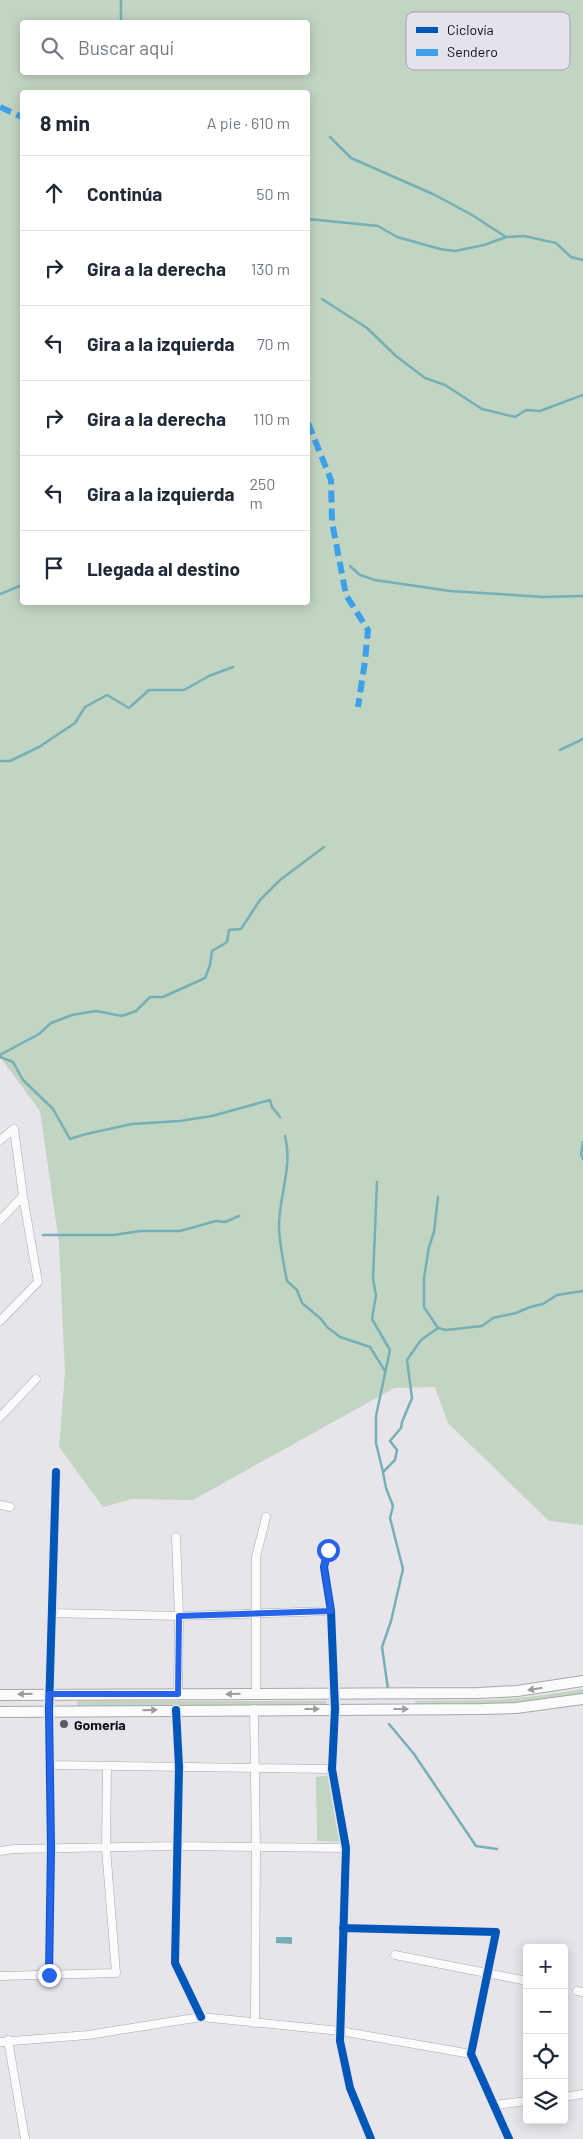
<!DOCTYPE html>
<html lang="es">
<head>
<meta charset="utf-8">
<style>
	:root { --surface:#fff; --page:#f6f6f7; --text:#1f2937; --muted:#747a83; --line:#e0e1e3 }
	body { margin:0; font-family:Barlow,sans-serif; background:var(--page); color:var(--text) }
	.controls { position:absolute; right:15px; bottom:15px; display:grid; overflow:hidden; border-radius:5px; box-shadow:0 2px 12px #0003 }
	.controls button { width:45px; height:45px; display:grid; place-items:center; padding:0; border:0; border-bottom:1px solid var(--line); background:var(--surface); color:var(--text); font:25px sans-serif }
	.stop { position:absolute; width:15px; height:15px; margin:-11px; border:4px solid #2563eb; border-radius:50%; background:#fff }
	.stop.end { background:#2563eb; border-color:#fff; box-shadow:0 1px 5px #0008 }
	.list { margin:0; padding:0; list-style:none }
	h2 { display:flex; justify-content:space-between; align-items:center; height:65px; margin:0; padding:0 20px; font-size:21px }
	h2 small { font-size:16px; font-weight:400; color:var(--muted) }
	.list li { display:grid; grid-template-columns:32px 1fr auto; gap:15px; align-items:center; box-sizing:border-box; height:75px; padding:0 20px; border-top:1px solid var(--line) }
	.list b { display:block; font-size:19px; white-space:nowrap }
	.list em { font-size:16px; font-style:normal; color:var(--muted) }
	.icon { flex:none; width:28px; height:28px; fill:none; stroke:currentColor; stroke-width:2; stroke-linecap:round; stroke-linejoin:round }
	.map { position:relative; flex:none; width:583px; height:2139px; overflow:hidden }
	.search { position:absolute; background:var(--surface); box-shadow:0 2px 12px #0003; left:20px; top:20px; width:290px; height:55px; display:flex; align-items:center; gap:12px; box-sizing:border-box; padding:0 18px; border-radius:5px; color:var(--muted); font-size:19px }
	.panel { position:absolute; background:var(--surface); box-shadow:0 2px 12px #0003; left:20px; top:90px; width:290px; height:515px; border-radius:5px }
	.map>svg:first-child { display:block }
	.green { fill:#c2d4c2; fill-rule:evenodd }
	.water { fill:#76b0b7 }
	.lines { fill:none; stroke-linecap:round; stroke-linejoin:round }
	.stream { stroke:#76b0b7; stroke-width:2.5 }
	.minor-casing { stroke:#a9a7ab; stroke-width:9 }
	.major-casing { stroke:#a9a7ab; stroke-width:12 }
	.minor { stroke:#fbfbfc; stroke-width:8 }
	.major { stroke:#fbfbfc; stroke-width:10 }
	.quiet { stroke:#3da1ea; stroke-width:6; stroke-dasharray:12 6; stroke-linecap:butt }
	.cycleway-casing { stroke:#e6e2ed; stroke-width:11 }
	.cycleway { stroke:#0057b8; stroke-width:8 }
	.oneway { fill:#9d9d9f }
	.route { stroke:#2563eb; stroke-width:6 }
	.poi-dot { fill:#5b5a5e; stroke:#e6e2ed; stroke-width:2 }
	.labels { text-anchor:middle; dominant-baseline:central; stroke-width:4.5; stroke-linejoin:round; paint-order:stroke }
	.poi-label { font-size:14px; font-weight:bold; fill:#100f13; stroke:#e6e2ed; text-anchor:start }
	.key { fill:#e6e2ed; stroke:#a6a3ac; stroke-width:1 }
	.key-label { font-size:14px; fill:#100f13 }
</style>
</head>
<body>
<div class="map">
<svg width="583" height="2139" viewBox="0 0 583 2139">
	<rect width="100%" height="100%" fill="#e7e5ea"/>
	<path class="green" d="M0,0H583V1525L549,1521L448,1423L435,1387L394,1388L193,1500L132,1499L103,1507L59,1447L65,1373L59,1243L40,1111L0,1057ZM308,22V72H22V22ZM308,92V602H22V92Z
		M583,1689V1694L530,1703L416,1707L415,1701L495,1700L538,1696Z
		M77,1701H326V1707H77Z
		M332,1775L342,1842L317,1841L316,1777Z"/>
	<path class="water" d="M276,1937H292V1944L276,1943Z"/>
	<g class="lines">
		<path class="stream" d="M121,22V0
			M330,137L351,158L435,195L472,215L506,237L524,236L556,243L571,257L583,260
			M308,219L378,226L397,237L440,249L455,251L484,245L506,237
			M322,299L367,328L396,356L425,378L445,385L482,409L515,417L526,410L540,411L583,395
			M350,566L360,575L375,580L450,591L544,597L583,596
			M0,594L22,585
			M560,750L583,739
			M0,761H10L39,747L75,723L85,707L107,695L129,708L149,690H184L209,676L233,667
			M0,1055L39,1034L51,1023L72,1015L96,1011L122,1016L136,1011L150,997H163L205,978L210,965L212,951L227,942L229,930L241,929L260,900L280,880L324,847
			M0,1057L13,1062L23,1080L53,1109L70,1139L86,1134L132,1124L180,1121L212,1116L270,1100L272,1107L280,1117
			M285,1136C293,1166 279,1196 279,1226C279,1240 284,1266 287,1281L297,1290L302,1303L321,1319L327,1327L340,1337L370,1347L385,1371
			M583,1142L581,1154L583,1159
			M377,1182L373,1279L376,1295L372,1319L390,1350L376,1416V1443L383,1472
			M438,1197L434,1232L429,1247L424,1278V1307L438,1328
			M43,1235H114L140,1231H180L216,1221L225,1222L239,1216
			M388,1689L382,1647L391,1621L403,1569L390,1518L393,1506L386,1488L383,1472L395,1460L397,1450L390,1441L401,1428L402,1422L412,1398L407,1360L421,1340L438,1328L446,1330L482,1326L493,1318L516,1313L530,1307L543,1304L557,1295L583,1291
			M389,1724L414,1754L476,1846L497,1849"/>
		<defs>
			<path id="minor" d="M0,1140L14,1129
				M0,1220L23,1196
				M0,1321L38,1282L23,1196L14,1129
				M0,1417L36,1379
				M0,1505L10,1507
				M176,1537L179,1616L178,1694
				M328,1550L324,1567L331,1611L335,1709L332,1769L346,1848L340,2041L350,2088L371,2139
				M51,1613L179,1616L331,1611
				M256,1693V1557L266,1517
				M254,1709L256,1848L255,2023
				M176,1710L179,1767L175,1963L201,2017
				M50,1765L332,1769
				M0,1851L14,1849L178,1846L346,1848
				M343,1928L496,1932L471,2054L509,2139
				M395,1955L527,1981
				M49,1975L51,1848L49,1710L56,1472
				M0,1976L116,1973L106,1848L107,1767
				M577,1991L583,1992
				M8,2040L25,2139
				M0,2042L88,2035L201,2017L340,2031L471,2054
				M564,2097L583,2094
				M495,2105L527,2101"/>
			<path id="major" d="M0,1695L479,1693L517,1691L583,1681
				M0,1712L482,1709L516,1708L583,1699"/>
		</defs>
		<use href="#minor" class="minor-casing"/>
		<use href="#major" class="major-casing"/>
		<use href="#minor" class="minor"/>
		<use href="#major" class="major"/>
		<path class="quiet" d="M0,107L22,117
			M308,423L331,480L332,522L346,595L368,630L365,661L358,707"/>
		<defs>
			<path id="cycleway" d="M328,1550L324,1567L331,1611L335,1709L332,1769L346,1848L340,2041L350,2088L371,2139
				M176,1710L179,1767L175,1963L201,2017
				M343,1928L496,1932L471,2054L509,2139
				M49,1975L51,1848L49,1710L56,1472"/>
		</defs>
		<use href="#cycleway" class="cycleway-casing"/>
		<use href="#cycleway" class="cycleway"/>
	</g>
	<defs><path id="oneway-solid" d="M-6-.8H1V-3.2L6.5 0L1 3.2V.8H-6Z" transform="scale(1.25)"/></defs>
	<g class="oneway">
		<use href="#oneway-solid" transform="translate(535 1689) rotate(171)"/>
		<use href="#oneway-solid" transform="translate(25 1694) rotate(179)"/>
		<use href="#oneway-solid" transform="translate(233 1694) rotate(179)"/>
		<use href="#oneway-solid" transform="translate(312 1709)"/>
		<use href="#oneway-solid" transform="translate(401 1709)"/>
		<use href="#oneway-solid" transform="translate(150 1710) rotate(-1)"/>
	</g>
	<g class="lines">
		<path class="route" d="M49,1975L51,1848L49,1694H178L179,1616L331,1611L324,1567L328,1550"/>
	</g>
	<circle class="poi-dot" cx="64" cy="1724" r="5"/>
	<g class="labels">
		<g class="poi-label">
			<text x="74" y="1724">Gomería</text>
		</g>
	</g>
	<rect x="406" y="12" width="164" height="58" rx="8" class="key"/>
	<rect x="416" y="27" width="22" height="6" fill="#0057b8"/>
	<rect x="416" y="49" width="22" height="7" fill="#3da1ea"/>
	<g class="key-label">
		<text x="447" y="35">Ciclovía</text>
		<text x="447" y="57">Sendero</text>
	</g>
</svg>
<div class="controls">
<button>+</button>
<button>−</button>
<button><svg class="icon" aria-label="locate" viewBox="0 0 24 24"><circle cx="12" cy="12" r="6"/><path d="M12 2v4M12 18v4M2 12h4M18 12h4"/></svg></button>
<button><svg class="icon" aria-label="layers" viewBox="0 0 24 24"><path d="M12 4l9 5-9 5-9-5zM3 14l9 5 9-5"/></svg></button>
</div>
<div class="stop" style="left:328px;top:1550px"></div>
<div class="stop end" style="left:49px;top:1975px"></div>
<div class="search"><svg class="icon" aria-label="search" viewBox="0 0 24 24"><circle cx="10" cy="10" r="6"/><path d="M15 15l6 6"/></svg>Buscar aquí</div>
<section class="panel">
<h2>8 min<small>A pie · 610 m</small></h2>
<ul class="list">
<li><svg class="icon" aria-label="ahead" viewBox="0 0 24 24"><path d="M12 20V5M6 11l6-6 6 6"/></svg><div><b>Continúa</b></div><em>50 m</em></li>
<li><svg class="icon" aria-label="right" viewBox="0 0 24 24"><path d="M7 20v-9h11M14 6l5 5-5 5"/></svg><div><b>Gira a la derecha</b></div><em>130 m</em></li>
<li><svg class="icon" aria-label="left" viewBox="0 0 24 24"><path d="M17 20v-9H6M10 6l-5 5 5 5"/></svg><div><b>Gira a la izquierda</b></div><em>70 m</em></li>
<li><svg class="icon" aria-label="right" viewBox="0 0 24 24"><path d="M7 20v-9h11M14 6l5 5-5 5"/></svg><div><b>Gira a la derecha</b></div><em>110 m</em></li>
<li><svg class="icon" aria-label="left" viewBox="0 0 24 24"><path d="M17 20v-9H6M10 6l-5 5 5 5"/></svg><div><b>Gira a la izquierda</b></div><em>250 m</em></li>
<li><svg class="icon" aria-label="arrive" viewBox="0 0 24 24"><path d="M6 21V4h12l-3 4 3 4H6"/></svg><div><b>Llegada al destino</b></div></li>
</ul>
</section>
</div>
</body>
</html>
